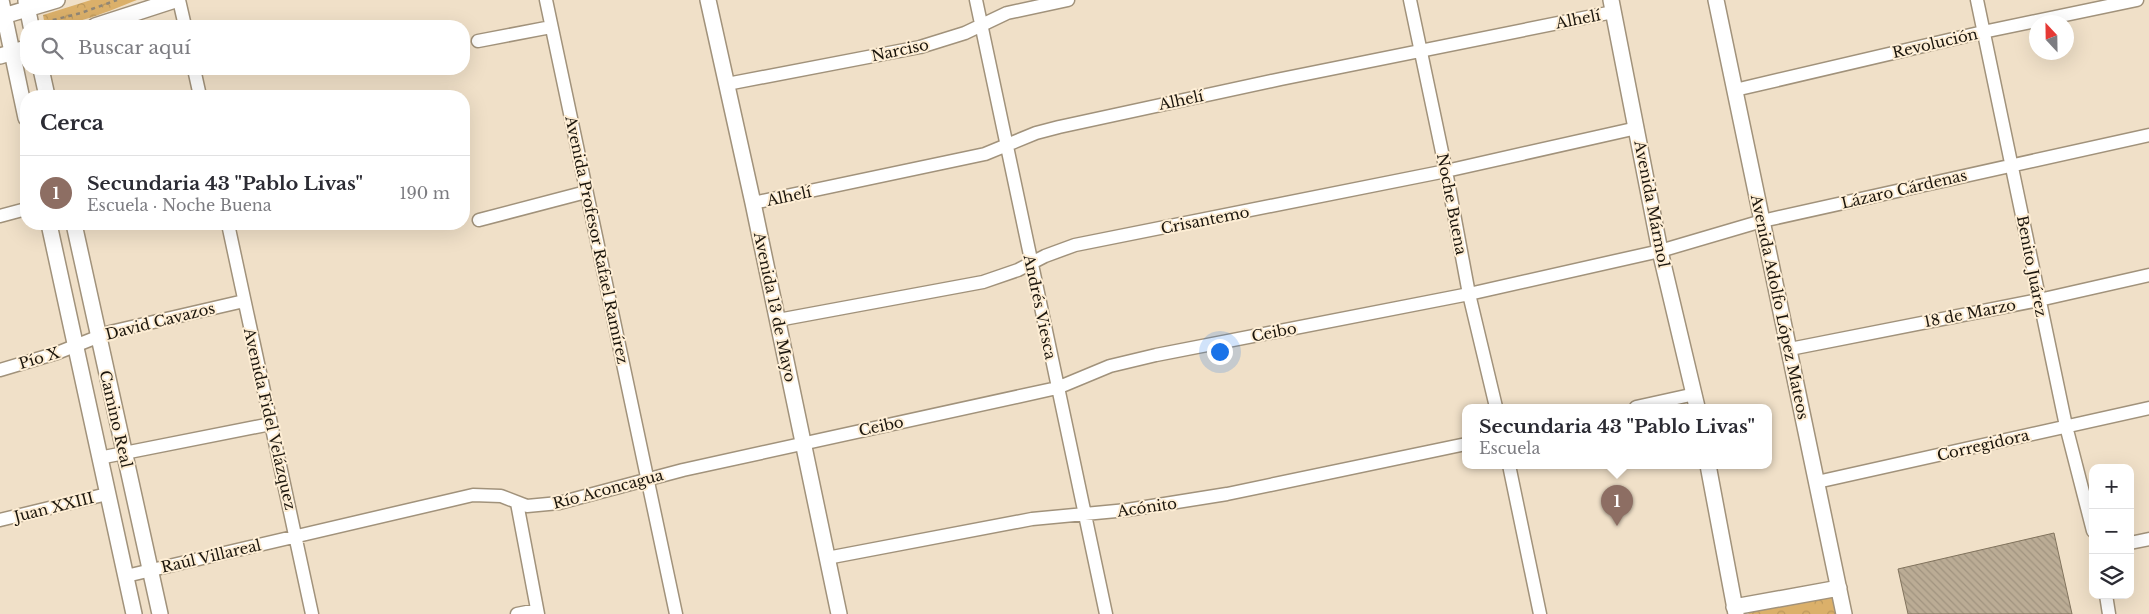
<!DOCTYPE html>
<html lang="es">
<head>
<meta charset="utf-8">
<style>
	:root { --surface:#fff; --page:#f7f7f7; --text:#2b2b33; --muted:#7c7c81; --line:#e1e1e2; --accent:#9143b4 }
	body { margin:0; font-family:"Libre Baskerville",serif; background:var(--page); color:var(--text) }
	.controls { position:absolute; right:15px; bottom:15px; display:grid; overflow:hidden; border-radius:10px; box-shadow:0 5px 20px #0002 }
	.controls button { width:45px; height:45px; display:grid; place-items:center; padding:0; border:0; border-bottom:1px solid var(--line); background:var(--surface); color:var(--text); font:25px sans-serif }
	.compass { position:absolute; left:2029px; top:15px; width:45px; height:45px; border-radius:50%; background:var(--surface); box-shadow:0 5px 20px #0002; rotate:338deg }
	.you { position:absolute; left:1219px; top:351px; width:18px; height:18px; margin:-12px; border:4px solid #fff; border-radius:50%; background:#1a73e8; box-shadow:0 0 0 8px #1a73e833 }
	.badge { display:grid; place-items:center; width:32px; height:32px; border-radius:50%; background:var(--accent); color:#fff; font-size:16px; font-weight:700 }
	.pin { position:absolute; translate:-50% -41px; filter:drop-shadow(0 1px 2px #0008) }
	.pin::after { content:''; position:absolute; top:26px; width:18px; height:15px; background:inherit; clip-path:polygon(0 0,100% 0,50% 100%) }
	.popup { position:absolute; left:1462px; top:404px; width:310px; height:65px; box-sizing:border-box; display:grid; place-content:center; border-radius:10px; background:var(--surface); filter:drop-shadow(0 1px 4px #0005); font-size:16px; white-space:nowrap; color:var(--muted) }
	.popup b { font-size:19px; color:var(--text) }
	.popup::after { content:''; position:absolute; left:50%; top:100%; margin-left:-10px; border:10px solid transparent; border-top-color:var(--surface) }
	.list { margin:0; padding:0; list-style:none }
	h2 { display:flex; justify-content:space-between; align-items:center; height:65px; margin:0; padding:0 20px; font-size:21px }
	h2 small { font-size:16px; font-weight:400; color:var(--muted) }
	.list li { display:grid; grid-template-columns:32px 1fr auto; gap:15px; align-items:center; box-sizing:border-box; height:75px; padding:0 20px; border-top:1px solid var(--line) }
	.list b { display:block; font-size:19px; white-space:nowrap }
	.list p { margin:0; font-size:16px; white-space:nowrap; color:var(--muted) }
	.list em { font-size:16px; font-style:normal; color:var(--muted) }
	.icon { flex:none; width:28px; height:28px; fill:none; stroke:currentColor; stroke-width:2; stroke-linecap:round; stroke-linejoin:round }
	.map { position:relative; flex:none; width:2149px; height:614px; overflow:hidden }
	.search { position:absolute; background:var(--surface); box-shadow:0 5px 20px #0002; left:20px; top:20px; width:450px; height:55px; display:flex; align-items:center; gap:12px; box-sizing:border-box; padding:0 18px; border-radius:20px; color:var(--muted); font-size:19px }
	.panel { position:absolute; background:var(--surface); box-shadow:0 5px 20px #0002; left:20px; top:90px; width:450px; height:140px; border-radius:20px }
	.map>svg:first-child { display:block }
	.park { fill:url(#park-crowns) }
	.building { fill:url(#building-back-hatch); stroke:#81735d }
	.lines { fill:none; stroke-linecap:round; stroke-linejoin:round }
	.minor-casing { stroke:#a1927b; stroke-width:15 }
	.tertiary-casing { stroke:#a1927b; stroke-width:18 }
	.path { stroke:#928775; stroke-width:2.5; stroke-dasharray:4 4; stroke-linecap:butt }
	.minor { stroke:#fff; stroke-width:12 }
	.tertiary { stroke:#fff; stroke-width:15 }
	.labels { text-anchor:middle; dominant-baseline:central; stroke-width:4; stroke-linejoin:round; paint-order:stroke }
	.street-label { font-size:15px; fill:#1c160d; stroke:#feeed5 }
</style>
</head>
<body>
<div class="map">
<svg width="2149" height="614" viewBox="0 0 2149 614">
	<defs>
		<pattern id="park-crowns" width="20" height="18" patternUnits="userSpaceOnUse" patternTransform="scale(1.25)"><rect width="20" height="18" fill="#dbb06a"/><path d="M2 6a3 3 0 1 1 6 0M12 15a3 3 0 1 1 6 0" fill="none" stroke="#bb975b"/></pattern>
		<pattern id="building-back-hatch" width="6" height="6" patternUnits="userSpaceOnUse" patternTransform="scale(1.25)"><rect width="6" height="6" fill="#bbac95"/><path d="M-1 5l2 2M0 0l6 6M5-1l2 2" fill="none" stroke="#a0937f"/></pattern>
	</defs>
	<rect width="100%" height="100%" fill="#f0e0c8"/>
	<path class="park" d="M91,0H137C109,11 75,26 45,26L43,15Z
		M1826,594L1833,598L1836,614H1748L1755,607Z"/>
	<path class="building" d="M2054,533L2072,614H1908L1898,569Z"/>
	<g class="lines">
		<defs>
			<path id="minor" d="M179,0L185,26
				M546,0L676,614
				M976,0L1106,614
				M1410,0L1446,171L1469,294L1496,407
				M1977,0L2066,426L2093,531
				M478,41L551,27
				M194,69L200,96
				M727,84L920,47L965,33L1007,13L1068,0
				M1735,90L1983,32L2137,0
				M753,203L985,154L1036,133L1059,127L1281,79L1613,12
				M0,216L26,209
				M479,220L586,192
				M228,224L312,614
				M778,320L983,282L1018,270L1045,256L1075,245L1446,171L1637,128
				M1790,349L2039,300L2149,275
				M0,370L57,353L110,332L244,301
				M1636,407L1695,394
				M99,458L271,424
				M1509,465L1540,614
				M1817,482L2149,408
				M517,503L538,614
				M0,520L107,494
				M2130,543L2149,539
				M827,558L1032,519L1127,510L1227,494L1466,444
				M126,576L473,495L501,496L527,506L559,503L683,470L1057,388L1110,366L1156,355L1469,294L1660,251L1762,221L2149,135
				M2106,595L2109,614
				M517,614L537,610"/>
			<path id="tertiary" d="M1,0L26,118
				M708,0L753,203L839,614
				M1611,0L1660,251L1697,407
				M1716,0L1844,614
				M26,1L31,26
				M0,17L57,0
				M95,26L175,0
				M0,56L26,48
				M41,69L47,96
				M49,224L134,614
				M74,224L160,614
				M1708,465L1736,614
				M1734,607L1839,588"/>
		</defs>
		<use href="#minor" class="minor-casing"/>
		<use href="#tertiary" class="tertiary-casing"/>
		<path class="path" d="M45,22L81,13L117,0"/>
		<use href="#minor" class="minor"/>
		<use href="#tertiary" class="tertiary"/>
	</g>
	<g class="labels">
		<g class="street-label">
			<text transform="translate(1578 19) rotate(-11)">Alhelí</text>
			<text transform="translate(1935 43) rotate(-13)">Revolución</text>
			<text transform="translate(900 50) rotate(-12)">Narciso</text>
			<text transform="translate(1181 100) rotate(-12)">Alhelí</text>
			<text transform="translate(1904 189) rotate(-13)">Lázaro Cárdenas</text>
			<text transform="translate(789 196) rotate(-12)">Alhelí</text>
			<text transform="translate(1452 204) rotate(79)">Noche Buena</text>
			<text transform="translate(1652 204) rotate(79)">Avenida Mármol</text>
			<text transform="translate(1205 220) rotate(-11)">Crisantemo</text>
			<text transform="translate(597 240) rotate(78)">Avenida Profesor Rafael Ramírez</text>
			<text transform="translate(2032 266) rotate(79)">Benito Juárez</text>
			<text transform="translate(775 307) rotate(78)">Avenida 13 de Mayo</text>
			<text transform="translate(1040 307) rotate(78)">Andrés Viesca</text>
			<text transform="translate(1780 307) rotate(78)">Avenida Adolfo López Mateos</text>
			<text transform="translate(1970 313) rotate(-11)">18 de Marzo</text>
			<text transform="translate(160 321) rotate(-14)">David Cavazos</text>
			<text transform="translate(1274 332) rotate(-11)">Ceibo</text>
			<text transform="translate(39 358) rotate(-17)">Pío X</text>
			<text transform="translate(116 419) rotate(77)">Camino Real</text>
			<text transform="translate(270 419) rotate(77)">Avenida Fidel Velázquez</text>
			<text transform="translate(881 426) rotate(-12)">Ceibo</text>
			<text transform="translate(1983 445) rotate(-13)">Corregidora</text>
			<text transform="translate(608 489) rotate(-15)">Río Aconcagua</text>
			<text transform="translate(54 507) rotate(-14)">Juan XXIII</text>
			<text transform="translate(1147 507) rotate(-8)">Acónito</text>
			<text transform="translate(211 556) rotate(-13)">Raúl Villareal</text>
		</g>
	</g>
</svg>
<div class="controls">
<button>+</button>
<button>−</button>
<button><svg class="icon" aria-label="layers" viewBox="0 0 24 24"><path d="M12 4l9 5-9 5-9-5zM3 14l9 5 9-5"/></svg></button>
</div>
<svg class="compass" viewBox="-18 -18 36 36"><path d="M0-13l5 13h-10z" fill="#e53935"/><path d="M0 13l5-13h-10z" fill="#7c7c81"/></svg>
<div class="you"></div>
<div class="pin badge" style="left:1617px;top:526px;background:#8d6e63">1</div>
<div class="popup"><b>Secundaria 43 &quot;Pablo Livas&quot;</b>Escuela</div>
<div class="search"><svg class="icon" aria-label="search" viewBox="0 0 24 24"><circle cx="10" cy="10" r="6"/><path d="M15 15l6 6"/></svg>Buscar aquí</div>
<section class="panel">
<h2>Cerca<small></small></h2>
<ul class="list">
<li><span class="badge" style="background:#8d6e63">1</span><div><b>Secundaria 43 &quot;Pablo Livas&quot;</b><p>Escuela · Noche Buena</p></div><em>190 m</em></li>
</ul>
</section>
</div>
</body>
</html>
